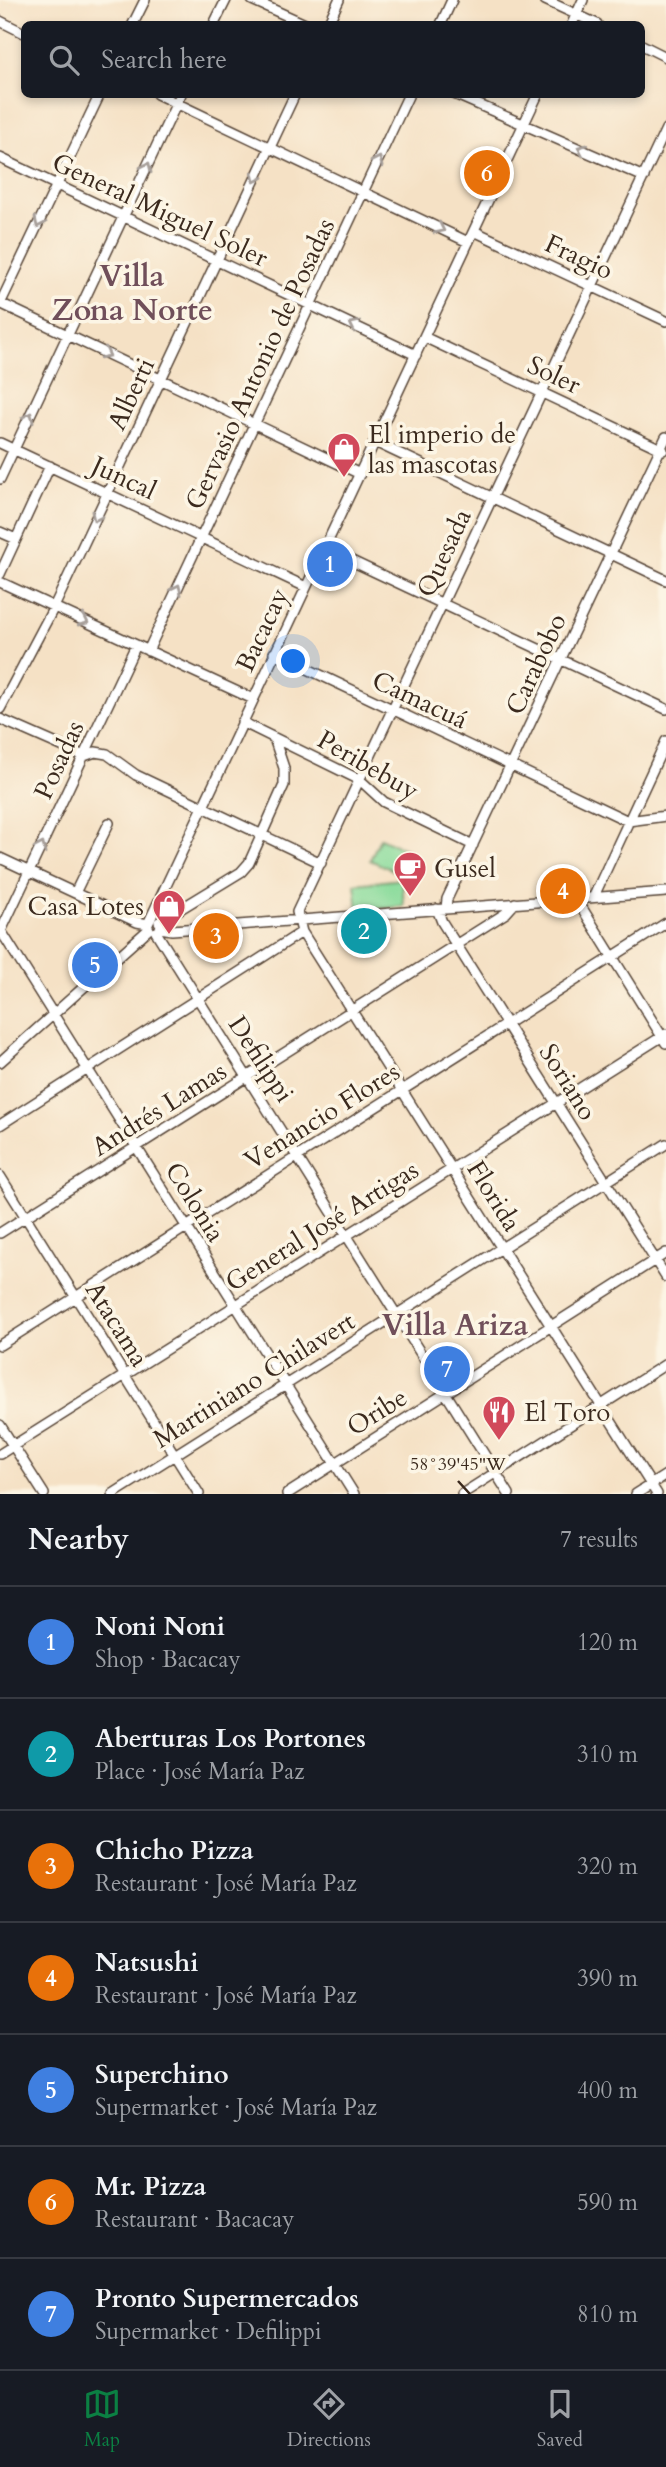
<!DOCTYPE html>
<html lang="en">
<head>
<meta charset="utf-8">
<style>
	:root { --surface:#171b24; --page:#20242c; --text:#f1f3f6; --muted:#9ea1a6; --line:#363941; --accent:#0b8043 }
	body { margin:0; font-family:Cardo,serif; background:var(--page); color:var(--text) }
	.you { position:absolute; left:294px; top:662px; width:24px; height:24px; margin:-18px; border:5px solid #fff; border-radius:50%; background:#1a73e8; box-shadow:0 0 0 10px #1a73e833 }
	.badge { display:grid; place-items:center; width:46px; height:46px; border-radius:50%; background:var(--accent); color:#fff; font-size:23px; font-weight:700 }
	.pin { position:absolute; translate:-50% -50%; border:4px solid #fff; box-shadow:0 2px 7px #0006 }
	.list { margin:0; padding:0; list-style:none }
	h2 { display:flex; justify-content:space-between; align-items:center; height:91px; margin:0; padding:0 28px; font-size:30px }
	h2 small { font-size:23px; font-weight:400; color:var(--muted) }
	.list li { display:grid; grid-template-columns:46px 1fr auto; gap:21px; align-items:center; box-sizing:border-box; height:112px; padding:0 28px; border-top:2px solid var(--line) }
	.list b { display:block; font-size:26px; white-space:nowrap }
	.list p { margin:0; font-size:23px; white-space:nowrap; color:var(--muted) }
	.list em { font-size:23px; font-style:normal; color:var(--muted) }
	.icon { flex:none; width:38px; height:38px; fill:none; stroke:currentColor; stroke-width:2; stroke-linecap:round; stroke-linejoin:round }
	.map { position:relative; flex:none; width:666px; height:1494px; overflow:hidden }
	.search { position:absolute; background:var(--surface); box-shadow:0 4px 10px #0003; left:21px; right:21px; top:21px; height:77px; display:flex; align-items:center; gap:18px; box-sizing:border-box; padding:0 24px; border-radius:10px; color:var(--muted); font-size:26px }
	.sheet { height:875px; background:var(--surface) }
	nav { display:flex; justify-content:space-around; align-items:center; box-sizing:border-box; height:98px; border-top:2px solid var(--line); background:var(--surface); font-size:19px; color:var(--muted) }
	nav a { display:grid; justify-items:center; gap:4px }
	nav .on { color:var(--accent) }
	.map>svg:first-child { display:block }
	.green { fill:#8adb9b; stroke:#62825c; stroke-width:2 }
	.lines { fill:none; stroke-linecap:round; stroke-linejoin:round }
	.minor-casing { stroke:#574537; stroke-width:12 }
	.minor { stroke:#fff; stroke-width:9 }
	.oneway { stroke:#a79f9a }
	.ticks { fill:none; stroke:#3b2a1e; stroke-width:2.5 }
	.labels { text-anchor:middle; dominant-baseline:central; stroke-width:7; stroke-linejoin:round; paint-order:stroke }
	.street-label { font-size:26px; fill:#3b2a1e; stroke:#fcf5e5 }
	.poi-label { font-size:26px; fill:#3b2a1e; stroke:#fcf5e5; text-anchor:start }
	.quarter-label { font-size:30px; font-weight:bold; fill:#704f5a; stroke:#fcf5e5 }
	.ticks-label { font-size:18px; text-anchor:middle; fill:#3b2a1e; stroke:#fcf5e5; stroke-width:7; stroke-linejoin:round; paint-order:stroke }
</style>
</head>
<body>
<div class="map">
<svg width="666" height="1494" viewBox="0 0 666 1494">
	<rect width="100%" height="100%" fill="#fcf5e5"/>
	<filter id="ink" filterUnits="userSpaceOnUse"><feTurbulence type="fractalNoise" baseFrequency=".0143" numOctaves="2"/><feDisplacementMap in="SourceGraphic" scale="14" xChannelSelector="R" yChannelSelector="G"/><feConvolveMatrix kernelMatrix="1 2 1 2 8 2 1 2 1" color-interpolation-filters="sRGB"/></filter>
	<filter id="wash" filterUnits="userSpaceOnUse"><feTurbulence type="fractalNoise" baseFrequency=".00686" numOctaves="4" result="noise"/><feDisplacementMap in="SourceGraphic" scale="28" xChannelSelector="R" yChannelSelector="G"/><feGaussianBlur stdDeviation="1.57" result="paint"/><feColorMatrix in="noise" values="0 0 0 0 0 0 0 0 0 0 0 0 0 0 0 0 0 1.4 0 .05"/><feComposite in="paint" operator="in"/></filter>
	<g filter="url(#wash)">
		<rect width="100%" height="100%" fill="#f5e1c5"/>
		<path class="green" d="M380,838L407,850L397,872L370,860Z
			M402,879L404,906L358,911L355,884Z"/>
	</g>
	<g filter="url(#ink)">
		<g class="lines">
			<defs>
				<path id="minor" d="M252,0L305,24
					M545,0L597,24
					M0,21L24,33
					M133,24L145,0
					M214,24L226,0
					M328,24L339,0
					M441,24L452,0
					M572,24L583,0
					M642,45L666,57
					M157,94L468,242
					M454,94L644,177
					M0,158L416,355
					M474,231L666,321
					M0,303L360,474
					M0,304L100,94
					M424,337L663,450
					M375,442L666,580
					M0,443L306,587
					M0,479L181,94
					M0,532L16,539
					M324,548L666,709
					M0,574L50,466
					M0,582L253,699
					M148,651L409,94
					M274,653L628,821L666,816
					M0,709L54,607L295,94
					M0,719L84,756L95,752L107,754L136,775L321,863
					M242,722L360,780L384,802L473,845
					M0,858L137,922L148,924
					M75,893L109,823
					M594,896L666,741
					M580,898L582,908L666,1043
					M446,908L447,899L666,437
					M437,909L442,922L666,1277
					M159,922L241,872L249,863L284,785V768L274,738
					M148,924L538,94
					M160,928L172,930L666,892
					M1,931L354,1494
					M1,931L136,645
					M156,932L509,1494
					M0,1062L149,929
					M0,1125L302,932
					M0,1176L199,1494
					M0,1233L506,913L515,903
					M0,1345L666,923
					M0,1425L44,1494
					M0,1454L666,1034
					M113,1494L666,1144
					M287,1494L666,1253
					M462,1494L666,1364
					M636,1494L666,1475
					M657,1494L302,932L297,912L666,129"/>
			</defs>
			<use href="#minor" class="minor-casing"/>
			<use href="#minor" class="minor"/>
		</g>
		<defs><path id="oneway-chevron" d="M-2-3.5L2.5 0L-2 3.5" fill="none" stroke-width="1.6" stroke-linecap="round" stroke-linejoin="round" transform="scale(1.75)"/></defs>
		<g class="oneway">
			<use href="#oneway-chevron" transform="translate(582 149) rotate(-156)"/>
			<use href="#oneway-chevron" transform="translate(378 161) rotate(-65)"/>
			<use href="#oneway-chevron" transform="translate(147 167) rotate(-65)"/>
			<use href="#oneway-chevron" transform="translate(256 178) rotate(115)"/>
			<use href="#oneway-chevron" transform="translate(39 223) rotate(116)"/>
			<use href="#oneway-chevron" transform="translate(440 229) rotate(26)"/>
			<use href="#oneway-chevron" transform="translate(354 325) rotate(-154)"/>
			<use href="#oneway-chevron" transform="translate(106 354) rotate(26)"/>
			<use href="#oneway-chevron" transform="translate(29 417) rotate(-65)"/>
			<use href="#oneway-chevron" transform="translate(96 517) rotate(115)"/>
			<use href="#oneway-chevron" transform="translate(177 589) rotate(-65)"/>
			<use href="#oneway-chevron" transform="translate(84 621) rotate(25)"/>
			<use href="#oneway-chevron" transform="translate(41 847) rotate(-65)"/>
		</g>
	</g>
	<path class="ticks" d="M458,1481L470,1494"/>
	<defs>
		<symbol id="shop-pin" viewBox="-11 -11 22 30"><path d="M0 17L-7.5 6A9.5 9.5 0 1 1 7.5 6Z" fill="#d1495b" stroke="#fcf5e5"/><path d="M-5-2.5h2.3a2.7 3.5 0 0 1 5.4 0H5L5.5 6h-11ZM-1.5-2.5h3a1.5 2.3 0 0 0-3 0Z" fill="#fff"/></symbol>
		<symbol id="cafe-pin" viewBox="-11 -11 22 30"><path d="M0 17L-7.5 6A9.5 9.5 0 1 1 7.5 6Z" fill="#d1495b" stroke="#fcf5e5"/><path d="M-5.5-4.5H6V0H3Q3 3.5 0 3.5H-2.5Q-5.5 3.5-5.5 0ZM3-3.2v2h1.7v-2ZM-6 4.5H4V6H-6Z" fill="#fff"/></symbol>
		<symbol id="restaurant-pin" viewBox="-11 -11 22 30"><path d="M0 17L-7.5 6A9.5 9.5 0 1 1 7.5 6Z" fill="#d1495b" stroke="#fcf5e5"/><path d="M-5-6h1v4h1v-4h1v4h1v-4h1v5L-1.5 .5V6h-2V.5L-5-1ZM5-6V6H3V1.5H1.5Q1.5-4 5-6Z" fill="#fff"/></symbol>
	</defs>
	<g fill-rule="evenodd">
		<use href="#shop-pin" x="325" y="430" width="38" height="52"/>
		<use href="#cafe-pin" x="391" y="849" width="38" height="52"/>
		<use href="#shop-pin" x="150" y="887" width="38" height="52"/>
		<use href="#restaurant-pin" x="480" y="1393" width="38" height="52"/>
	</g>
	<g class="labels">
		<g class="street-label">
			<text transform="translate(160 210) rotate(25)">General Miguel Soler</text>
			<text transform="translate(579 257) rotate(25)">Fragio</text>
			<text transform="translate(260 364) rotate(-65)">Gervasio Antonio de Posadas</text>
			<text transform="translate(554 375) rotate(25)">Soler</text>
			<text transform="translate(131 394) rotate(-65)">Alberti</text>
			<text transform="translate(124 478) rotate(25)">Juncal</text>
			<text transform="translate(444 553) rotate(-65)">Quesada</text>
			<text transform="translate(262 630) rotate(-65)">Bacacay</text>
			<text transform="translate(536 664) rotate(-65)">Carabobo</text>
			<text transform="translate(420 700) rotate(25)">Camacuá</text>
			<text transform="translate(59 760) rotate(-65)">Posadas</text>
			<text transform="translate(368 765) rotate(30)">Peribebuy</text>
			<text transform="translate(261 1059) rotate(57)">Defilippi</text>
			<text transform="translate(568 1082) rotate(58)">Soriano</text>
			<text transform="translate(159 1109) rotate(-32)">Andrés Lamas</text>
			<text transform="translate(322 1116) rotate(-32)">Venancio Flores</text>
			<text transform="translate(494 1196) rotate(58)">Florida</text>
			<text transform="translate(195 1202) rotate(58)">Colonia</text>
			<text transform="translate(322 1226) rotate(-32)">General José Artigas</text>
			<text transform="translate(117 1324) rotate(58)">Atacama</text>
			<text transform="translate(254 1380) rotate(-32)">Martiniano Chilavert</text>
			<text transform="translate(377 1412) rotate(-32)">Oribe</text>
		</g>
		<g class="poi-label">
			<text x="368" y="434">El imperio de<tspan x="368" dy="30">las mascotas</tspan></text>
			<text x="434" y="868">Gusel</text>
			<text x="144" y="906" text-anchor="end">Casa Lotes</text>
			<text x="524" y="1412">El Toro</text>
		</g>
		<g class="quarter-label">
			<text x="132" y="276">Villa<tspan x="132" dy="34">Zona Norte</tspan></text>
			<text x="455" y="1325">Villa Ariza</text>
		</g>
	</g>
	<g class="ticks-label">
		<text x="458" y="1470">58°39'45"W</text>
	</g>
</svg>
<div class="you"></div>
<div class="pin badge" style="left:330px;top:564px;background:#3f7fe0">1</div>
<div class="pin badge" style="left:364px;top:931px;background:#0f9aa8">2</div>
<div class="pin badge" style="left:216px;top:936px;background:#e8710a">3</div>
<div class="pin badge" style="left:563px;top:891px;background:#e8710a">4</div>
<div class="pin badge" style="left:95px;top:965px;background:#3f7fe0">5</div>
<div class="pin badge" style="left:487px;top:173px;background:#e8710a">6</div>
<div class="pin badge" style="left:447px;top:1369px;background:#3f7fe0">7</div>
<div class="search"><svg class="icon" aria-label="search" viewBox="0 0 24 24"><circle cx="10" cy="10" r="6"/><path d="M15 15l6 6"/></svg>Search here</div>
</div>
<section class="sheet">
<h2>Nearby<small>7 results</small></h2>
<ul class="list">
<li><span class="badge" style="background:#3f7fe0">1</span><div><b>Noni Noni</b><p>Shop · Bacacay</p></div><em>120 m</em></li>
<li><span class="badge" style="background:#0f9aa8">2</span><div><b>Aberturas Los Portones</b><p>Place · José María Paz</p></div><em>310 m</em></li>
<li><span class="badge" style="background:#e8710a">3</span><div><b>Chicho Pizza</b><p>Restaurant · José María Paz</p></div><em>320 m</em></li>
<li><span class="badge" style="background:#e8710a">4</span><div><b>Natsushi</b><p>Restaurant · José María Paz</p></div><em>390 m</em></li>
<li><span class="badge" style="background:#3f7fe0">5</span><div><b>Superchino</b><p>Supermarket · José María Paz</p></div><em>400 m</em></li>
<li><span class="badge" style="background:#e8710a">6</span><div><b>Mr. Pizza</b><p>Restaurant · Bacacay</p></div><em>590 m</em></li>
<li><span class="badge" style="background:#3f7fe0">7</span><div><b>Pronto Supermercados</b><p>Supermarket · Defilippi</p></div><em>810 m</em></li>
</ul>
</section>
<nav>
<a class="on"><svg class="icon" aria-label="map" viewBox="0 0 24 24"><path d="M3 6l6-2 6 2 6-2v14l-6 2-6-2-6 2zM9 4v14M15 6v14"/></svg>Map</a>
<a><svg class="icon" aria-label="directions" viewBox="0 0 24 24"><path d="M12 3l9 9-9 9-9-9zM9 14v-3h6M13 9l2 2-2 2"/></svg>Directions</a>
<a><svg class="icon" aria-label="saved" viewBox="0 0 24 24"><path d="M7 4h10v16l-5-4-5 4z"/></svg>Saved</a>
</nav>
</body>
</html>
